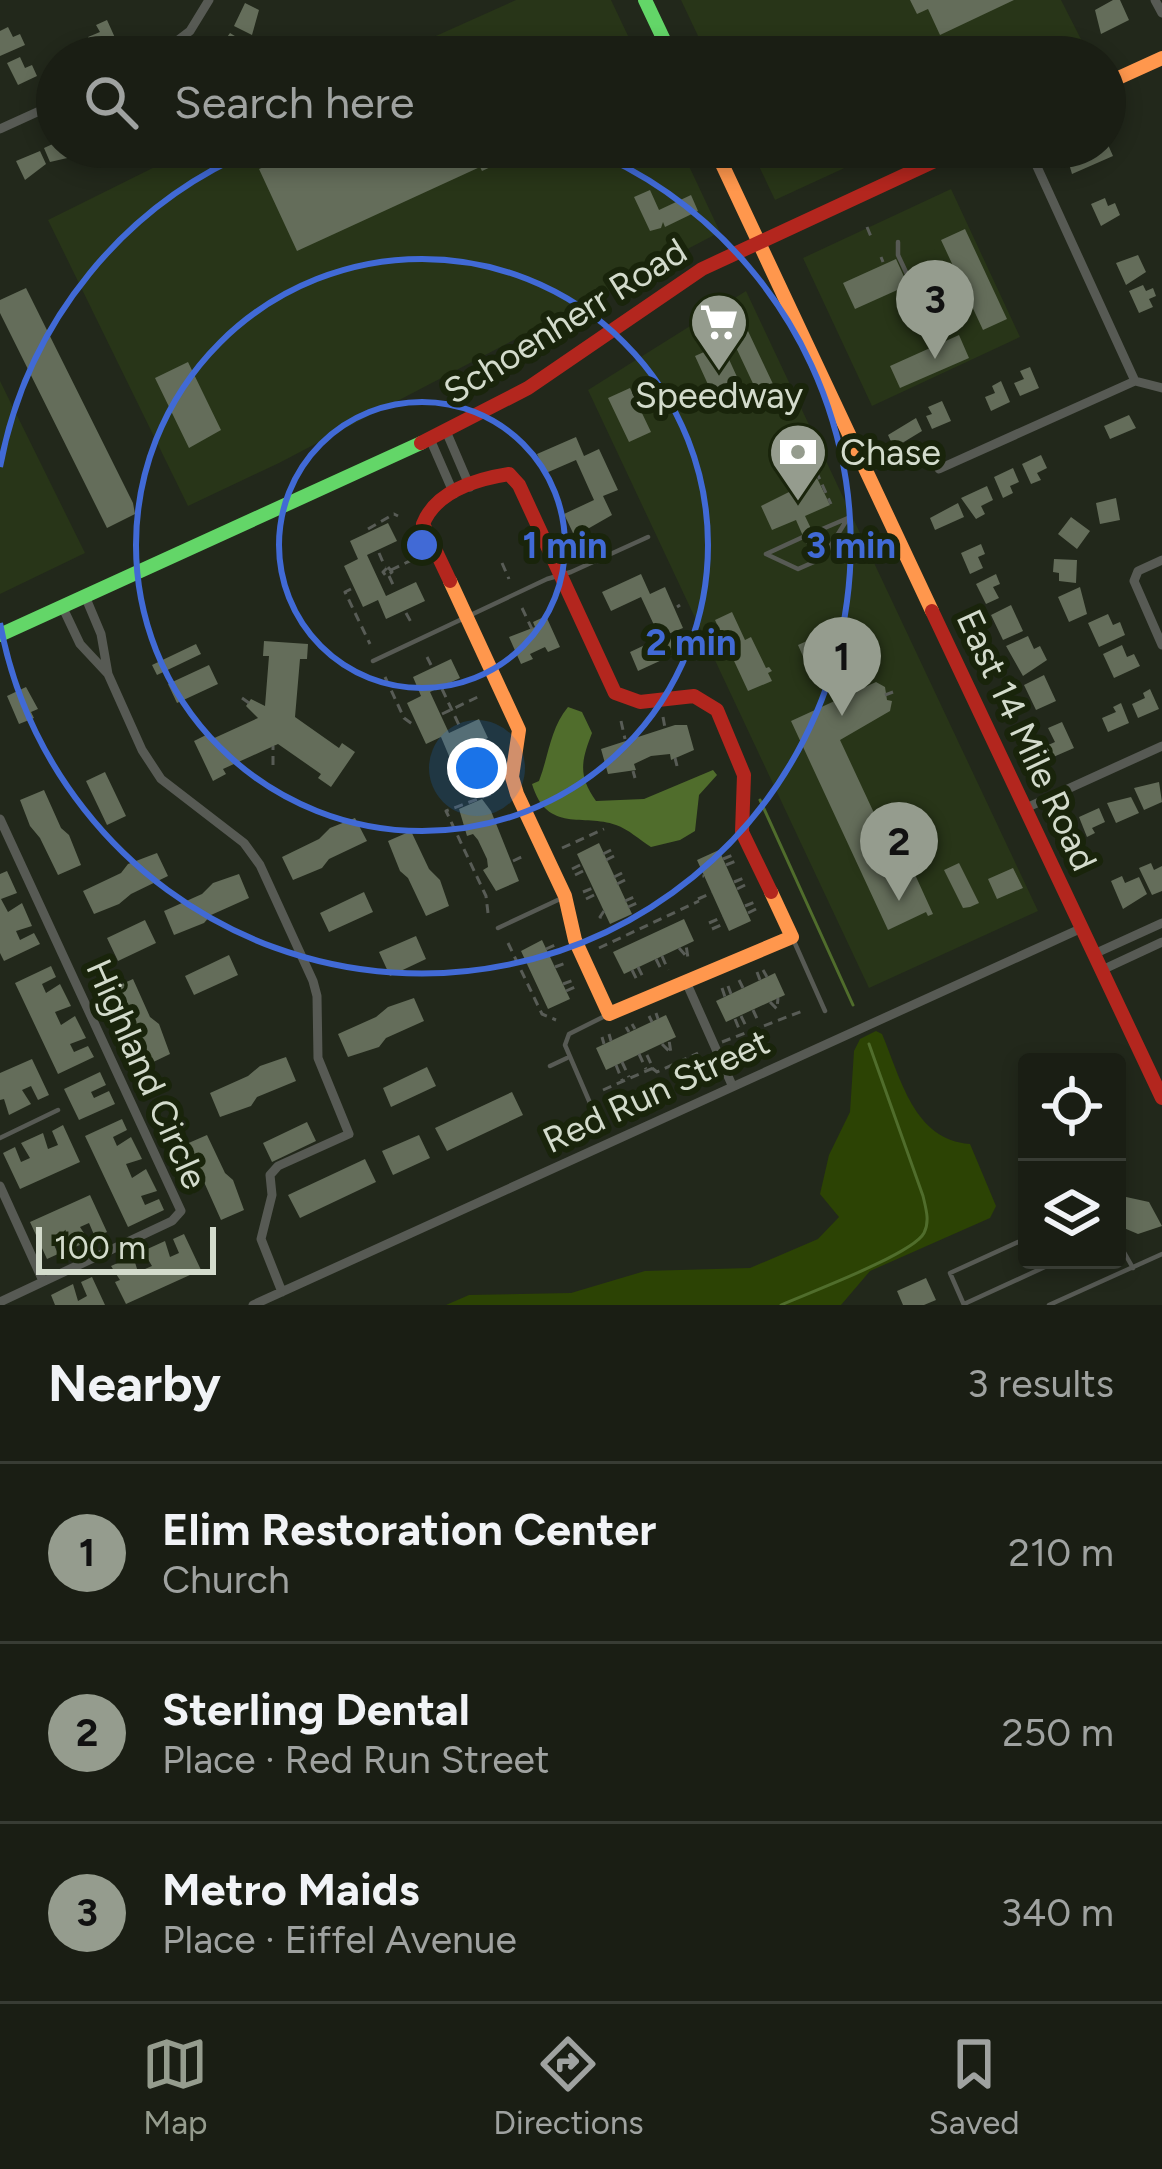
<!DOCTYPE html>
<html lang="en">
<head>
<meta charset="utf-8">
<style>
	:root { --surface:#1a1e14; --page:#23271d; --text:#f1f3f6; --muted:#9fa2a0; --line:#383c34; --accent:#959c8e }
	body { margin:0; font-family:Figtree,sans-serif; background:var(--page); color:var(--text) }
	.controls { position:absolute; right:36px; bottom:36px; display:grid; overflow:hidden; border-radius:12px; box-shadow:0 6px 18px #0003 }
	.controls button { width:108px; height:108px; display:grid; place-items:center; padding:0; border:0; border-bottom:3px solid var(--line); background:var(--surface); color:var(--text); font:60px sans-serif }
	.scale { position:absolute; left:36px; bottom:30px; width:180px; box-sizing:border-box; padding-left:12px; border:6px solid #d3dbcc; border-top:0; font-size:33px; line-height:42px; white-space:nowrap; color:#d3dbcc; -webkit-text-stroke:9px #19240b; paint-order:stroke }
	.you { position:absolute; left:477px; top:768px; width:42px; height:42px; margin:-30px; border:9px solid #fff; border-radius:50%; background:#1a73e8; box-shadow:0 0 0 18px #1a73e833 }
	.badge { display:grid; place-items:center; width:78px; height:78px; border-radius:50%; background:var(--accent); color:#111; font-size:39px; font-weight:700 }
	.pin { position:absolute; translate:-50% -99px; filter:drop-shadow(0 3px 6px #0008) }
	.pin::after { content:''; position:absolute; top:63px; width:42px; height:36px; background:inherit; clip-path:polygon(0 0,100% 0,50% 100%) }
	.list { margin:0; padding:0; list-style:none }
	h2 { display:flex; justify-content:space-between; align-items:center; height:156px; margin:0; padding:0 48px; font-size:51px }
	h2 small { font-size:39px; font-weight:400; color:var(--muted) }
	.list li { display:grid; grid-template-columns:78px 1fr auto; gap:36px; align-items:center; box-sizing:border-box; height:180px; padding:0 48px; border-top:3px solid var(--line) }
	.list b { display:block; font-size:45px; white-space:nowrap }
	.list p { margin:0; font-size:39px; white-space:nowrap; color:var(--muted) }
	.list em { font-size:39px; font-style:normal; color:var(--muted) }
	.icon { flex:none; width:66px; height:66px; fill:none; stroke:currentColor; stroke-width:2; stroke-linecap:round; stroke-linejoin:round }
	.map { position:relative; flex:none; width:1162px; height:1305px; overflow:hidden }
	.search { position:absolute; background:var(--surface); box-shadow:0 6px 18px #0003; left:36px; right:36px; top:36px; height:132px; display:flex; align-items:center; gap:30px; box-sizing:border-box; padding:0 42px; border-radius:66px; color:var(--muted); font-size:45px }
	.sheet { height:696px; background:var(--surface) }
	nav { display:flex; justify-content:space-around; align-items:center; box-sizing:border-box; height:168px; border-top:3px solid var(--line); background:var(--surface); font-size:33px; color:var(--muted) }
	nav a { display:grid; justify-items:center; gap:6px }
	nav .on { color:var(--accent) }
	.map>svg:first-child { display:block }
	.built { fill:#283518 }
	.green { fill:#2c4304 }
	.water { fill:#506d2c }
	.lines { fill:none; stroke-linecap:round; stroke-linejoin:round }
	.stream { stroke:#506d2c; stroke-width:3 }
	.building { fill:#646d5a }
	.path { stroke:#585c56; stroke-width:3; stroke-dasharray:9 6; stroke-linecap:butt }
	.lane { stroke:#575a54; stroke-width:4.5 }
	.street { stroke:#575a54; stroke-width:9 }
	.fast { stroke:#63d668; stroke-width:14 }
	.slow { stroke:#ff974d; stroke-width:14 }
	.jam { stroke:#b3261e; stroke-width:14 }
	.ring { fill:none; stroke:#416ad6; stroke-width:6 }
	.labels { text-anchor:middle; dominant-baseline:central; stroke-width:12; stroke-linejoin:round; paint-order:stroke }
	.street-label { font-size:36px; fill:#d3dbcc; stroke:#19240b }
	.poi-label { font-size:36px; fill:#d3dbcc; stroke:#19240b }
	.centre { fill:#416ad6; stroke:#19240b; stroke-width:6 }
	.ring-label { font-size:36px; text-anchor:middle; font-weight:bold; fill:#416ad6; stroke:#19240b; stroke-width:12; stroke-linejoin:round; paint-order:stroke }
</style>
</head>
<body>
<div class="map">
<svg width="1162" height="1305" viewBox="0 0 1162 1305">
	<rect width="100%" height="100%" fill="#22281b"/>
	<path class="built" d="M516,0H611L638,57H389Z
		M681,0H1061L1089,55L708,57Z
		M195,147H680L720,232L279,463L188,506L48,220Z
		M750,147H890L775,200Z
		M951,189L1020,337L872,406L803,258Z
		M746,291L1038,911L869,988L588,390Z
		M0,381L85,553L0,594Z"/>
	<path class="green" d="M876,1031L882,1034C901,1079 914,1140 970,1144L996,1206L990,1218L870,1271L841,1305H446L469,1295L571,1293L645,1271L750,1268L818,1239L839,1217L820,1194L829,1155L850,1112L854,1051L860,1039Z"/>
	<path class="water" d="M568,707L582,712L592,733C581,761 578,776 596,801L644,799L713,770L717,775L699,795L695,831L680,840L651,847C640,840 628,829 616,825C584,813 547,834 532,784L539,781C549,755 550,729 568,707Z"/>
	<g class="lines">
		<path class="stream" d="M760,800L853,1005
			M781,1305C808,1293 913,1254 924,1233C930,1221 926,1209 923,1196L869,1044"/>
	</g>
	<path class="building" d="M910,0H1014L940,35L928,9L917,14Z
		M1113,0H1120L1129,20L1101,34L1095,10Z
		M245,3L259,10L252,35L234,26Z
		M107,20L116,40L94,50L88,37L100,32L96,25Z
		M8,27L13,37L20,34L25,45L0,56V31Z
		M230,33L243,41L235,53L241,57L215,54Z
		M20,57L25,68L32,65L37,76L18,85L7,63Z
		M1105,138L1113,156L1072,174L1064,147H1085L1087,151L1105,147Z
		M57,142V147H72L76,156L50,162L44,148Z
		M274,147H534L482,171L480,167L297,251L259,169L268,165L263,152Z
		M40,151L46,164L25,180L16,161Z
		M650,190L659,210L691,195L698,211L665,227L663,222L661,228L650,231L634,197Z
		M1105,198L1108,206L1115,203L1120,215L1101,226L1091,204Z
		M965,229L1007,319L983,330L941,240Z
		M1138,255L1146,272L1126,285L1116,263Z
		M896,259L906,281L904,287L855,309L843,283Z
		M1143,285L1146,291L1153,288L1156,296L1149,299L1153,307L1139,313L1129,291Z
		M26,288L133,503L135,514L107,528L0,313V300Z
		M748,331L773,384L757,392L732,339Z
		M959,335L969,358L900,388L890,366Z
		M722,344L743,390L716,402L695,356Z
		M188,362L221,430L189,448L155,378Z
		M1030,367L1039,388L1020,396L1014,383L1024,379L1020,371Z
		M1001,381L1010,402L991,411L985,397L995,393L992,386Z
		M630,388L651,432L629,442L608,398Z
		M942,401L951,421L932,429L926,416L932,414L928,407Z
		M1129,415L1136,428L1110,439L1104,426Z
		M916,418L922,431L894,448L888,435Z
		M576,437L584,456L599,449L618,490L603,496L612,515L584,531L573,533L564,514L594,500L589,489L576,460L546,473L537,454Z
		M1041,455L1047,468L1037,473L1041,480L1031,484L1022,464Z
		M1013,468L1019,482L1010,486L1013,493L1003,498L994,477Z
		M817,478L830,505L805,516L816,539L826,550L820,556L806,543L796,520L772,530L761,506Z
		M987,486L993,500L981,506L985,514L976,519L961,498Z
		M1116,498L1120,520L1100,524L1096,503Z
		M958,503L964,517L935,530L930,518Z
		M1071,517L1090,531L1077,549L1058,534Z
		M388,523L397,541L367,555L386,596L416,582L425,601L386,619L378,600L363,607L344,566L358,559L350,541Z
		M981,544L985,554L978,557L983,568L970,574L961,553Z
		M1054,559L1077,560L1076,583L1059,581V573L1053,572Z
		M641,574L650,594L665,587L683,628L668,634L677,653L638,671L630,652L660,638L641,597L611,611L602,592Z
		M996,574L1000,584L993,587L999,598L986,604L976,584Z
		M1080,587L1087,614L1069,622L1058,597Z
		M1011,605L1023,631L1003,640L991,615Z
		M732,612L745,640L751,637L766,668L769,667L772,671L768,673L772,681L748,691L715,620Z
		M1108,614L1113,625L1120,622L1125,635L1099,647L1088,623Z
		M546,616L560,647L548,652L545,647L530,654L533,659L521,664L509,637L535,627L533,622Z
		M843,617L855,644L862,641L869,654L845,664L841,656L809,670L798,645L829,631L826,625Z
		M1028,636L1034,649L1040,646L1047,660L1023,676L1006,646Z
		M264,641L308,644L307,659H300L295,717L339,748L342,743L355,752L331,787L318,778L321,774L278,744L223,769L226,774L213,781L194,741L208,734L210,740L258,718L246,706L251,699L265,706L269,656H263Z
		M196,644L201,654L157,675L152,665Z
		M1122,645L1127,657L1134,654L1140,666L1114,678L1103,654Z
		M451,659L460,678L430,692L449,733L479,719L488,738L449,756L441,737L426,744L407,703L421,696L413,677Z
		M209,665L218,684L177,703L168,684Z
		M1044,675L1056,701L1036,710L1024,685Z
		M876,682L885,687L887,700L892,701L890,711L840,740L902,873L912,868L933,914L928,916L926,912L888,930L791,721Z
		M26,687L38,709L31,712L34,718L19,724L7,696Z
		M1150,689L1159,709L1138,718L1132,704L1145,698L1143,693Z
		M1121,703L1129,723L1108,732L1102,718L1116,712L1113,707Z
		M1062,722L1074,748L1051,758L1046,746L1055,742L1048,728Z
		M675,725H687L694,750L671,760L670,754L651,756L634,764L636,770L608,774L601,749Z
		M105,772L126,816L107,825L86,781Z
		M1159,782L1162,802L1144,810L1134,788Z
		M44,790L61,828L69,835L81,865L58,875L40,838L30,826L20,800Z
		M1131,797L1139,813L1116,823L1107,803Z
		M482,799L491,811L519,881L496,891L483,870L488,867L487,859L478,840L473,834L467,836L459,809Z
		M1099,808L1105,822L1092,828L1095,833L1087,837L1079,817Z
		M355,818L367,841L329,859L322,868L293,880L282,857L319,839L330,828Z
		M411,831L429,869L440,880L449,906L426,916L408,878L400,871L388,841Z
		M599,843L632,914L610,924L577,854Z
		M719,850L751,921L729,931L697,860Z
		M157,853L168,876L131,894L119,904L94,914L83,891L121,873L128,864Z
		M959,863L979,903L970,907L963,908L944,870Z
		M1151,863L1154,870L1162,866V891L1152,895L1139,868Z
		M1013,868L1023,888L997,899L988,879Z
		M7,871L17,893L1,899L8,912L22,903L32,926L16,931L20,940L34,933L40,944L4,961L0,953V874Z
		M239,874L249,898L211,915L204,923L174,935L164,911L202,894L213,883Z
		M1122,876L1125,883L1139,877L1147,894L1123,909L1111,881Z
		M364,892L373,912L329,932L320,913Z
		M684,919L694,941L624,974L613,952Z
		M145,920L156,943L118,961L107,938Z
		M416,936L426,959L390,976L379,952Z
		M542,940L570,999L548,1009L521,951Z
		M229,955L238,975L194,995L185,976Z
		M51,966L56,977L42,984L46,993L60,984L71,1006L55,1012L61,1025L75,1016L86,1038L70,1044L74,1052L88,1046L94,1057L58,1074L15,983Z
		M775,973L785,995L726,1022L716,1001Z
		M133,979L150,1017L159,1024L170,1054L147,1065L129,1027L119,1015L109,990Z
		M414,998L424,1021L386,1038L379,1047L348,1057L338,1034L376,1017L388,1007Z
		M666,1015L676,1037L606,1070L596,1048Z
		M286,1057L296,1081L257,1097L251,1106L220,1117L210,1093L248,1076L260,1066Z
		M32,1059L49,1095L38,1100L31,1086L22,1090L31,1104L9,1115L4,1099L0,1100V1073Z
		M427,1067L436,1086L391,1107L383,1088Z
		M100,1072L106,1085L91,1092L94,1098L109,1091L115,1104L79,1120L64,1089Z
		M512,1092L523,1115L447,1151L435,1128Z
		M122,1119L127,1130L113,1137L117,1146L131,1137L142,1159L126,1164L132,1178L146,1169L157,1191L141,1196L145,1205L159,1199L164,1210L128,1227L85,1136Z
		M307,1122L316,1141L272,1162L263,1143Z
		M63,1125L80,1162L20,1189L3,1153L15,1147L21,1162L30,1158L21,1143L43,1133L48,1149L58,1145L52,1131Z
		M207,1135L225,1173L233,1180L244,1210L221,1220L204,1182L193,1171L184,1145Z
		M419,1135L430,1158L393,1175L382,1151Z
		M365,1159L376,1182L300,1218L288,1195Z
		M90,1195L107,1232L95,1237L89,1223L80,1227L89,1241L66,1251L61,1235L52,1240L58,1254L47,1259L30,1222Z
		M1117,1195L1149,1202L1162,1226L1138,1234L1119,1226Z
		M184,1234L201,1270L126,1304L115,1282L120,1280L111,1266L133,1256L138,1272L152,1266L143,1251L165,1241L170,1257L179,1253L173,1239Z
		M92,1277L105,1305H55L51,1295L73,1284L78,1301L87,1296L81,1282Z
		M926,1278L936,1300L924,1305H903L897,1291Z"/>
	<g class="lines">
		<path class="path" d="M867,227L872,239
			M881,257L883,262
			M816,471L831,504
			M790,482L793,488
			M368,529L394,514L398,516
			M379,553L385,567
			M502,563L509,579
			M388,567L392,572L386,576L383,572Z
			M391,570L418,557
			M389,576L395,589
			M351,589L345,592L370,644
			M677,607L680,605
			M522,608L532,629
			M406,613L412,624
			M427,657L431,665
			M385,677L404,718L415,726
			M442,689L459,725
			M885,695L893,692
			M242,698L249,703
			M442,714L482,695
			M663,717L665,728
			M621,721L625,739
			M471,749L475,759L496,761
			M675,758L677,766
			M273,765V746
			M633,771L635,778
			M496,821L508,816
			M562,848L604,829
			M603,854L613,849
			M723,859L733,855
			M606,860L616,855
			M513,861L526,855
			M726,865L736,861
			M572,869L582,864
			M701,869L696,876H704
			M575,875L585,870
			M614,877L624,872
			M734,882L744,878
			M617,884L627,879
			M737,889L747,884
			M583,892L593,888
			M586,899L596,894
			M698,899L712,893
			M625,901L636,896
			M745,906L755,902
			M628,907L639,902
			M604,911L600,917L607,918
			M488,913L486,896L446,811L496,792
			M748,913L758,908
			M709,923L723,917
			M712,929L726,923
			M508,943L542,1014L556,1020
			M599,948L699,901
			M679,948L688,958L686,945
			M546,949L557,944
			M550,955L560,950
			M662,956L668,970
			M656,959L662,971
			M555,967L566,963
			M638,967L644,979
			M632,970L638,982
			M763,970L767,977
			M757,972L760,980
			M739,980L743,988
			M563,984L574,980
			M728,986L731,994
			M722,988L725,997
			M566,991L577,986
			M770,1002L777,1009L778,998
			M753,1010L759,1023
			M656,1013L658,1019
			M649,1016L652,1022
			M741,1016L747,1028
			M735,1019L740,1031
			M632,1024L635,1029
			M626,1027L629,1032
			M609,1034L611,1041
			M602,1037L604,1044
			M722,1042L805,1010
			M662,1044L671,1053L669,1040
			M639,1054L646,1069
			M622,1062L629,1077
			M616,1065L622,1080
			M652,1068L657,1072L698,1053
			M603,1090L653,1068L645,1051"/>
		<path class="lane" d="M775,147L783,150
			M798,155L820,162
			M898,242V255L912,285
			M813,533L848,518
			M766,554L798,569L823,558L848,518
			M766,554L803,537
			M373,661L547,579L571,572L648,537
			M498,928L560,899
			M793,939L825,1011
			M550,1066L567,1058
			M593,1110L565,1045L569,1034L603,1017
			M0,1138L58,1110
			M1117,1240L1133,1268
			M964,1304L1060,1260
			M964,1305L950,1273L1027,1238
			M1049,1305L1162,1254"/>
		<path class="street" d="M1155,0L1162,13
			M156,57L190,31L209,0
			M0,129L57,103
			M1028,147L1135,381
			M446,431L470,487
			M430,439L454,494
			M939,469L1135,381L1162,388
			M1162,560L1138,571L1134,581L1162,645
			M62,606L80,644L108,674L101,634L85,596
			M108,674L142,750L161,779L244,843L260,865L313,981L317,996L318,1058L349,1134L278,1166L270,1175L272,1195L261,1239L282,1292
			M1026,808L1162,746
			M0,819L181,1211L172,1221L0,1302
			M1094,954L1162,923
			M1102,970L1162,942
			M687,984L732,1085
			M0,1186L43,1281
			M253,1305L1082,928"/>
		<path class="fast" d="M645,0L672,57
			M0,635L421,443"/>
		<path class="slow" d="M1105,84L1162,58
			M714,147L932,611
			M450,581L519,730L512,777L517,794L565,896L575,940L609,1014L792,937L771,892"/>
		<path class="jam" d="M421,443L528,388L702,269L965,147
			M509,474L519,485L615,693L640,702L694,696L717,710L744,775L742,832L771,892
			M450,581L423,524C436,491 477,479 509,474
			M932,611L1162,1098"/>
	</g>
	<g class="ring">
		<circle cx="422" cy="545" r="143"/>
		<circle cx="422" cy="545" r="286"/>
		<path d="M0 467A429 429 0 0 1 261 147M583 147A429 429 0 1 1 0 623"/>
	</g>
	<defs>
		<symbol id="supermarket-pin" viewBox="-11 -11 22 30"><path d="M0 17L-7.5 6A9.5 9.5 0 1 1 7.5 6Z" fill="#959c8e" stroke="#19240b"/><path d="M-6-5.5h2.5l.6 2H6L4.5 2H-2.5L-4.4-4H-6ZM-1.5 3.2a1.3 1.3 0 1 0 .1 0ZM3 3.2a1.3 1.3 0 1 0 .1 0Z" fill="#fff"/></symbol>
		<symbol id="bank-pin" viewBox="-11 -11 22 30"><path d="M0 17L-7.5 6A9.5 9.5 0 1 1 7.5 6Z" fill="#959c8e" stroke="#19240b"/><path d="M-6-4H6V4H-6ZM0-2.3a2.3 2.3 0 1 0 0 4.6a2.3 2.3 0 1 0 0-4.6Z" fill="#fff"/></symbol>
	</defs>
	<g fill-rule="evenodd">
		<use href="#supermarket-pin" x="686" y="289" width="66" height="90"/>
		<use href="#bank-pin" x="765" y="419" width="66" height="90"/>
	</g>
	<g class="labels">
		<g class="street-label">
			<text transform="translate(565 321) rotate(-32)">Schoenherr Road</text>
			<text transform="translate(1027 740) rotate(65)">East 14 Mile Road</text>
			<text transform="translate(147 1074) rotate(66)">Highland Circle</text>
			<text transform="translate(656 1091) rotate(-25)">Red Run Street</text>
		</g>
		<g class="poi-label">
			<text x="719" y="395">Speedway</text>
			<text x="840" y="452" text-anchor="start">Chase</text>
		</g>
	</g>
	<circle cx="422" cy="545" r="18" class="centre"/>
	<g class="ring-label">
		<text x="565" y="558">1 min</text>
		<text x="851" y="558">3 min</text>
		<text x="691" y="655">2 min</text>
	</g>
</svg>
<div class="controls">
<button><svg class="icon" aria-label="locate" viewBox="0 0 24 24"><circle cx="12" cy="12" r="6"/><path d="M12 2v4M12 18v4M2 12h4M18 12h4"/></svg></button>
<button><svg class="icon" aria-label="layers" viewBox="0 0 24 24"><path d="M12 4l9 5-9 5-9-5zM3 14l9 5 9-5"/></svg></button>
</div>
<div class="scale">100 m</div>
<div class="you"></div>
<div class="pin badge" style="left:842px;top:716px">1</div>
<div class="pin badge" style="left:899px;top:901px">2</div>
<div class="pin badge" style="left:935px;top:359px">3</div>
<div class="search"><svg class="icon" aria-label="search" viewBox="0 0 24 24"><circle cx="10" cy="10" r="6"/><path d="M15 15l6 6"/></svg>Search here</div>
</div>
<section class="sheet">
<h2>Nearby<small>3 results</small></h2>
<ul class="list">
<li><span class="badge">1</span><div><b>Elim Restoration Center</b><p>Church</p></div><em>210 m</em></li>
<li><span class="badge">2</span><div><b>Sterling Dental</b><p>Place · Red Run Street</p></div><em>250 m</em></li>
<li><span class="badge">3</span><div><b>Metro Maids</b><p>Place · Eiffel Avenue</p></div><em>340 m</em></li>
</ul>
</section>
<nav>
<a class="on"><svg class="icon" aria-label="map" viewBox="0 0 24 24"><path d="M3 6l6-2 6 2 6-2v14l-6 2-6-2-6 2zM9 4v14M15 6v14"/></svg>Map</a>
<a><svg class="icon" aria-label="directions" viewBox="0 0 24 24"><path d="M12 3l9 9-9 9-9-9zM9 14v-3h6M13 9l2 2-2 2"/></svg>Directions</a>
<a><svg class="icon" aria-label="saved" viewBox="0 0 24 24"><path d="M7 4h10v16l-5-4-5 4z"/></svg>Saved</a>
</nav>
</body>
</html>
